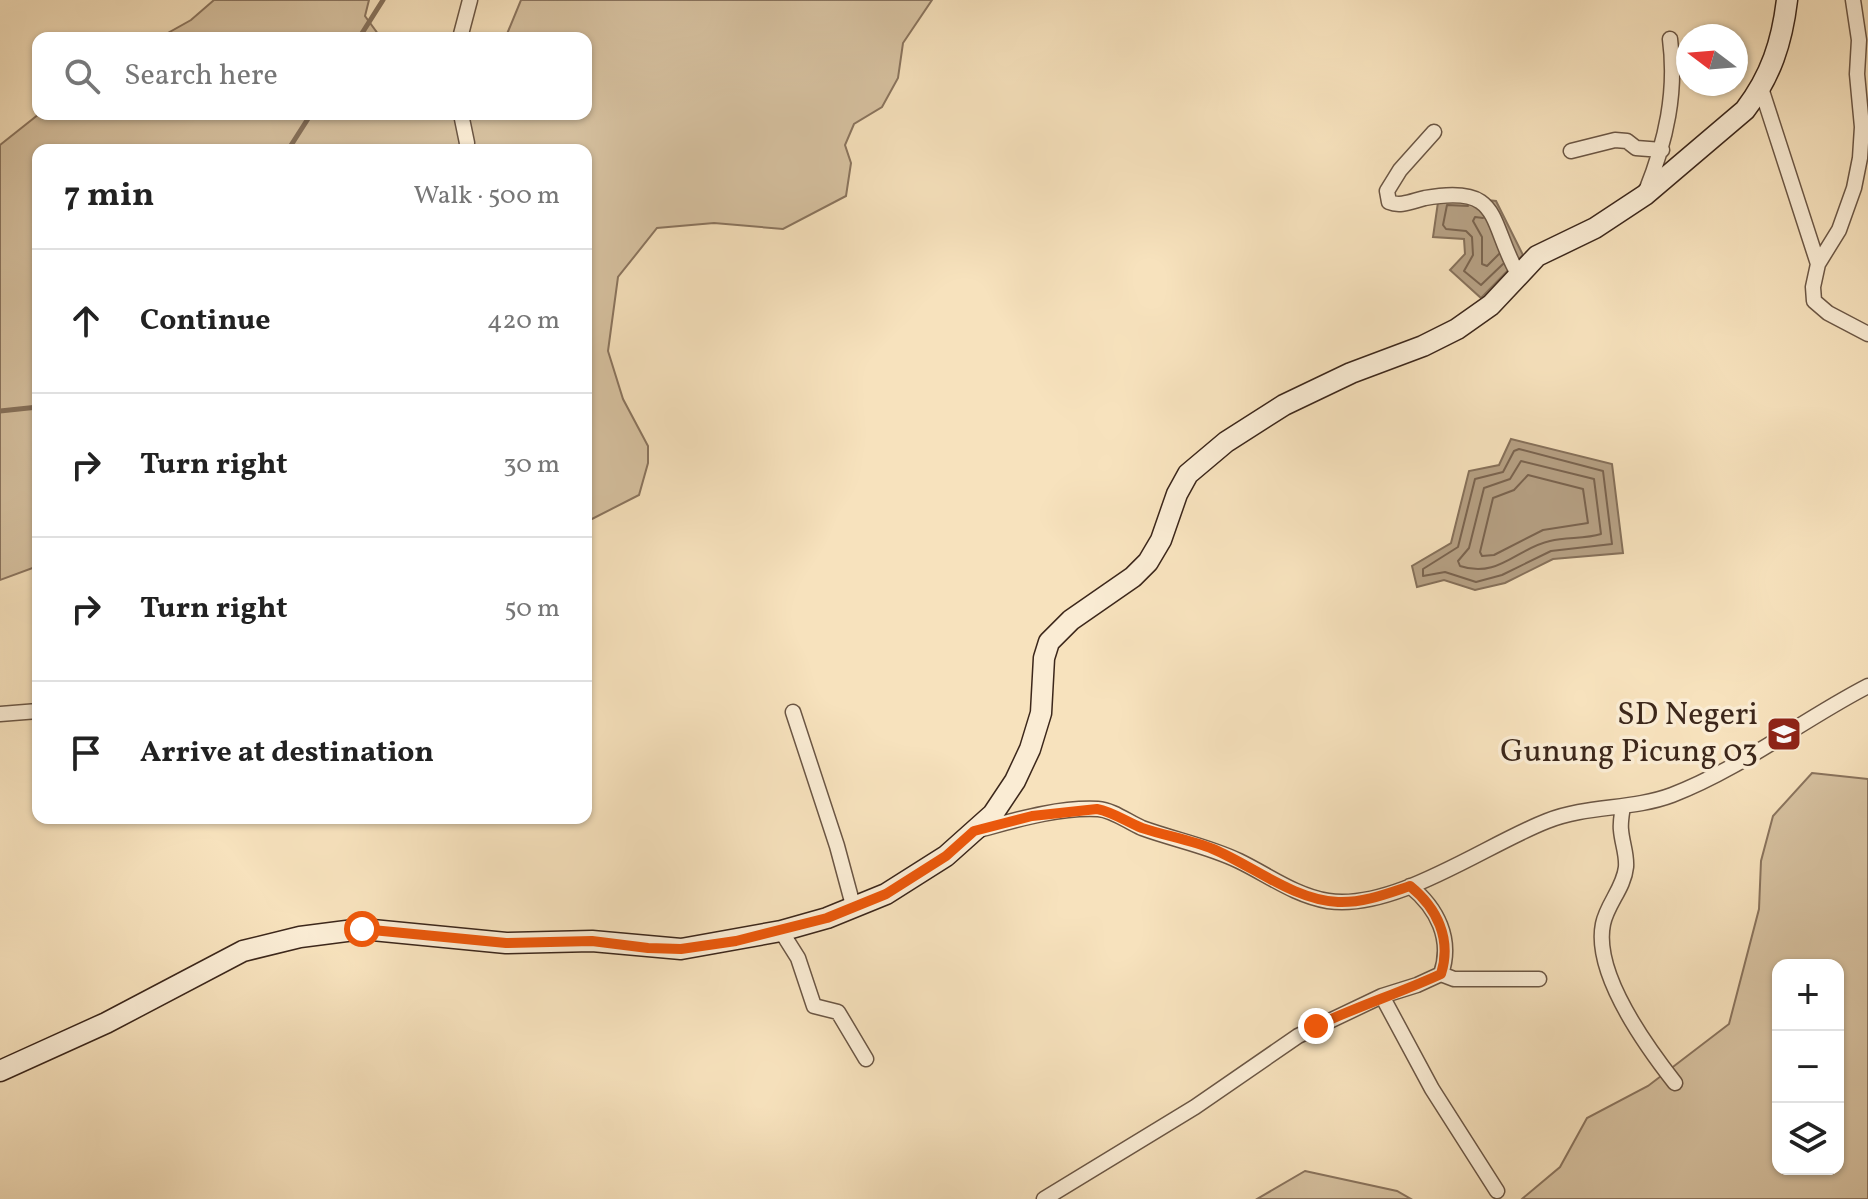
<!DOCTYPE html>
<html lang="en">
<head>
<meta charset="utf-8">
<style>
	:root { --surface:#fff; --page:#f2f2f2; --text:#222; --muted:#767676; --line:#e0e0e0 }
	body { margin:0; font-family:Vollkorn,serif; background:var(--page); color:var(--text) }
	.controls { position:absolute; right:24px; bottom:24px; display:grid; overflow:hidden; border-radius:16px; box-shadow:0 2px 6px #0004 }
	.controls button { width:72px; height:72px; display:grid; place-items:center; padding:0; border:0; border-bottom:2px solid var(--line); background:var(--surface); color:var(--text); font:40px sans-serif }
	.compass { position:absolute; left:1676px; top:24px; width:72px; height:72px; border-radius:50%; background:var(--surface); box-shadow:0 2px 6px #0004; rotate:286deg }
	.stop { position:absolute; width:24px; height:24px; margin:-18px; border:6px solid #ea580c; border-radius:50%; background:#fff }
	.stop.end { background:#ea580c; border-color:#fff; box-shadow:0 2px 8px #0008 }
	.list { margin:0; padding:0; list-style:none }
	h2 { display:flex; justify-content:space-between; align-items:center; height:104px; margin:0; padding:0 32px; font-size:34px }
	h2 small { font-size:26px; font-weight:400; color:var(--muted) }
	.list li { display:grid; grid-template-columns:52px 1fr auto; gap:24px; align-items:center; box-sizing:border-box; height:144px; padding:0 32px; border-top:2px solid var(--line) }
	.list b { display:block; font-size:30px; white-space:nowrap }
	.list em { font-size:26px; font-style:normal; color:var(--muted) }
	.icon { flex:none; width:44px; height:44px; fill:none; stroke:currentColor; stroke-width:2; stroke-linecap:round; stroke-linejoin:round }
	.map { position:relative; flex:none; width:1868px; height:1199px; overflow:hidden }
	.search { position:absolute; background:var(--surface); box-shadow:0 2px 6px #0004; left:32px; top:32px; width:560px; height:88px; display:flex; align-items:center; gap:20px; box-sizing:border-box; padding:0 28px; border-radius:16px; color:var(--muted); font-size:30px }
	.panel { position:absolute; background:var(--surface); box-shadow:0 2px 6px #0004; left:32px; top:144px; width:560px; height:680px; border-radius:16px }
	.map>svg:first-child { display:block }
	.green { fill:#d7c2a1; stroke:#8a745e; stroke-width:2; fill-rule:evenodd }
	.water { fill:#b7a286; stroke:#86715b; stroke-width:2 }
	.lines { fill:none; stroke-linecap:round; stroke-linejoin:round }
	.shore { stroke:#7a6450; stroke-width:2 }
	.stream { stroke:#86715b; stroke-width:5 }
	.minor-casing { stroke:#6b5644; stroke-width:17 }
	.secondary-casing { stroke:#3c271b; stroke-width:23 }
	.minor { stroke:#faecd4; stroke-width:14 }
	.secondary { stroke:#faecd4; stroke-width:20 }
	.route { stroke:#ea580c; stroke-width:10 }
	.labels { text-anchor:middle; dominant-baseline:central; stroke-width:7; stroke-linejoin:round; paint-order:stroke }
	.poi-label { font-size:32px; fill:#3c271b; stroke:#faecd4; text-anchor:end }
</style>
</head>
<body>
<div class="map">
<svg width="1868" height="1199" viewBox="0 0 1868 1199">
	<rect width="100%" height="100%" fill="#f7e2bd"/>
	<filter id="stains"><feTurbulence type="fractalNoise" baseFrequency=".0025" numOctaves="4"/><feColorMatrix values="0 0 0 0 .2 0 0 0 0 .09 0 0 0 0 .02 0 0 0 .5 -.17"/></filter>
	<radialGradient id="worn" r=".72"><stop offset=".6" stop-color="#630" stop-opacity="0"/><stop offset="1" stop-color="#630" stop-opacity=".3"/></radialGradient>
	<path class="green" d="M214,0H369L365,16L381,38H159L191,20Z
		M521,0H932L903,43L898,78L882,107L854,124L845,145L851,163L846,196L783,229L714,223L657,228L618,277L608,351L623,399L648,446V463L639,495L586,522V150H38V566L0,580V145L39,114H586V38H441L507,34Z
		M1812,773L1868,779V1199H1522L1560,1167L1587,1118L1648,1086L1729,1024L1759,909L1761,861L1773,816ZM1778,965H1838V1169H1778Z
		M1305,1171L1397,1191L1411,1199H1257Z"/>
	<path class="water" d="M1439,195L1496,201L1523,255L1481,298L1450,270L1465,254L1464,239L1433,237Z
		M1511,439L1612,464L1623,553L1553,559L1505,583L1475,590L1444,580L1417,587L1412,566L1451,543L1469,471L1499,465Z"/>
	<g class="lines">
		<path class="shore" d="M1468,206L1447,205L1443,225L1446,229L1466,231L1472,237L1473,255L1464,271L1481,285L1503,264
			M1483,218L1475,217L1473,221L1482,237V264L1487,266L1499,254
			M1519,449L1603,471L1612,544L1551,551L1502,575L1476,582L1445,572L1423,576V569L1458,547L1475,479L1503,472L1514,451Z
			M1521,461L1594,479L1601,534C1585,539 1567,537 1550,541C1517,548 1498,579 1460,566L1458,561L1469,548L1484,488L1510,479Z
			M1528,475L1583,489L1588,523L1543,530L1494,555L1482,556L1480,552L1493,498L1514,490Z"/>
		<path class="stream" d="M359,38L383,0
			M288,150L311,114
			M0,411L38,407"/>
		<defs>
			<path id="minor" d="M1853,0L1859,40L1857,74L1862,127L1860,158L1854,188L1839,230L1818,264L1813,287L1814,301L1828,313L1868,334
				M460,38L470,0
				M1761,88L1818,264
				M461,114L467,143L466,150
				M1434,132L1400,170L1387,191L1389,202C1401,207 1412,201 1425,198C1503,184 1488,221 1518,274
				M1571,151L1615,140L1627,141L1636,148L1662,150
				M1646,191C1666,141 1677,92 1670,39
				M793,712L837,846L854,909
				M0,714L38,711
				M1623,806C1622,814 1620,822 1621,830C1622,843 1627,854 1626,867C1624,888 1607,904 1603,924C1593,973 1646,1046 1675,1083
				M979,830C1016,820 1058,807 1098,809C1113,810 1128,822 1142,828C1175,840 1208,846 1239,861C1268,875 1296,896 1328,901C1395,911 1485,845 1547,821C1587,805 1632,810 1672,795C1742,768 1802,720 1868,686
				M781,931L798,958L814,1006L838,1012L866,1059
				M1441,974L1454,979H1539
				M1382,996L1432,1089L1497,1191
				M1044,1199L1195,1107L1298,1036L1382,996L1417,985L1441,974C1453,939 1437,908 1410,886"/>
			<path id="secondary" d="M0,1071L106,1023L243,951L300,937L362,929L506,943L592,941L681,949L781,931L827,918L886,894L946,856L993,814L1015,781L1030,749L1041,713L1044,658L1049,642L1071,620L1133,577L1148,562L1161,540L1177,494L1188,474L1226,442L1284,405L1351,373L1423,346L1457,329L1491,305L1537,256L1595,228L1645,195L1745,110C1771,76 1782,42 1787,0"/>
		</defs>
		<use href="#minor" class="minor-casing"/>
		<use href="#secondary" class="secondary-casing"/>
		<use href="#minor" class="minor"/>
		<use href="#secondary" class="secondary"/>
	</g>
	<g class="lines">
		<path class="route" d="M362,929L506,943L592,941L648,948L681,949L736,941L827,918L886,894L946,856L974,831L1032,816L1097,809C1113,812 1127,822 1142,828C1166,836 1191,840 1213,849C1253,866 1294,900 1338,902C1363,903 1386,894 1410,886C1437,908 1452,939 1441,974C1400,993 1358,1006 1316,1026"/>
	</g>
	<defs>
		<symbol id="school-square" viewBox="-11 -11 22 22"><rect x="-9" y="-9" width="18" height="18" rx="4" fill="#8f2418" stroke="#faecd4"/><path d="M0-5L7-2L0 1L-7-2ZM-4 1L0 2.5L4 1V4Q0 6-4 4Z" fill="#fff"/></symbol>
	</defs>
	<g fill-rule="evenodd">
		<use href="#school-square" x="1764" y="714" width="40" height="40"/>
	</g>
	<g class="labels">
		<g class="poi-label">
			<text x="1758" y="716">SD Negeri<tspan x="1758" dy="37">Gunung Picung 03</tspan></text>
		</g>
	</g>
	<rect width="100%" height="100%" filter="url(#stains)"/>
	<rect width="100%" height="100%" fill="url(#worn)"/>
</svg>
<div class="controls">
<button>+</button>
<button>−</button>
<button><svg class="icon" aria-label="layers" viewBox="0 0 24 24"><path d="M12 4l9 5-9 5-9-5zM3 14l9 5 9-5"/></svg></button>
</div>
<svg class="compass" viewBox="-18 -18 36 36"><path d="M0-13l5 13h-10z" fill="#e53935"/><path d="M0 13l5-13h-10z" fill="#767676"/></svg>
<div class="stop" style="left:362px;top:929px"></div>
<div class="stop end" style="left:1316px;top:1026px"></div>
<div class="search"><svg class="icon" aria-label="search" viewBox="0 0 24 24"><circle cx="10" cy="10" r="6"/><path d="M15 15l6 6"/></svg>Search here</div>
<section class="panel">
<h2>7 min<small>Walk · 500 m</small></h2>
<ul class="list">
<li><svg class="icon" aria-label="ahead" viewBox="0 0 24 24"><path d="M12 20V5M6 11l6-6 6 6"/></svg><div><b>Continue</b></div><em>420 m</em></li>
<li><svg class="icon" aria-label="right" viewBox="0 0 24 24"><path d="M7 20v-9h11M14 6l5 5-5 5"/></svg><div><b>Turn right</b></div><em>30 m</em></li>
<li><svg class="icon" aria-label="right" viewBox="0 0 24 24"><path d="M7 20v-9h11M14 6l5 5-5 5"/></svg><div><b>Turn right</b></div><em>50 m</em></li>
<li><svg class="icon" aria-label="arrive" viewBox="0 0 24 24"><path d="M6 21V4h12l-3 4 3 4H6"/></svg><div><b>Arrive at destination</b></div></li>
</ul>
</section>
</div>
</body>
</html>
